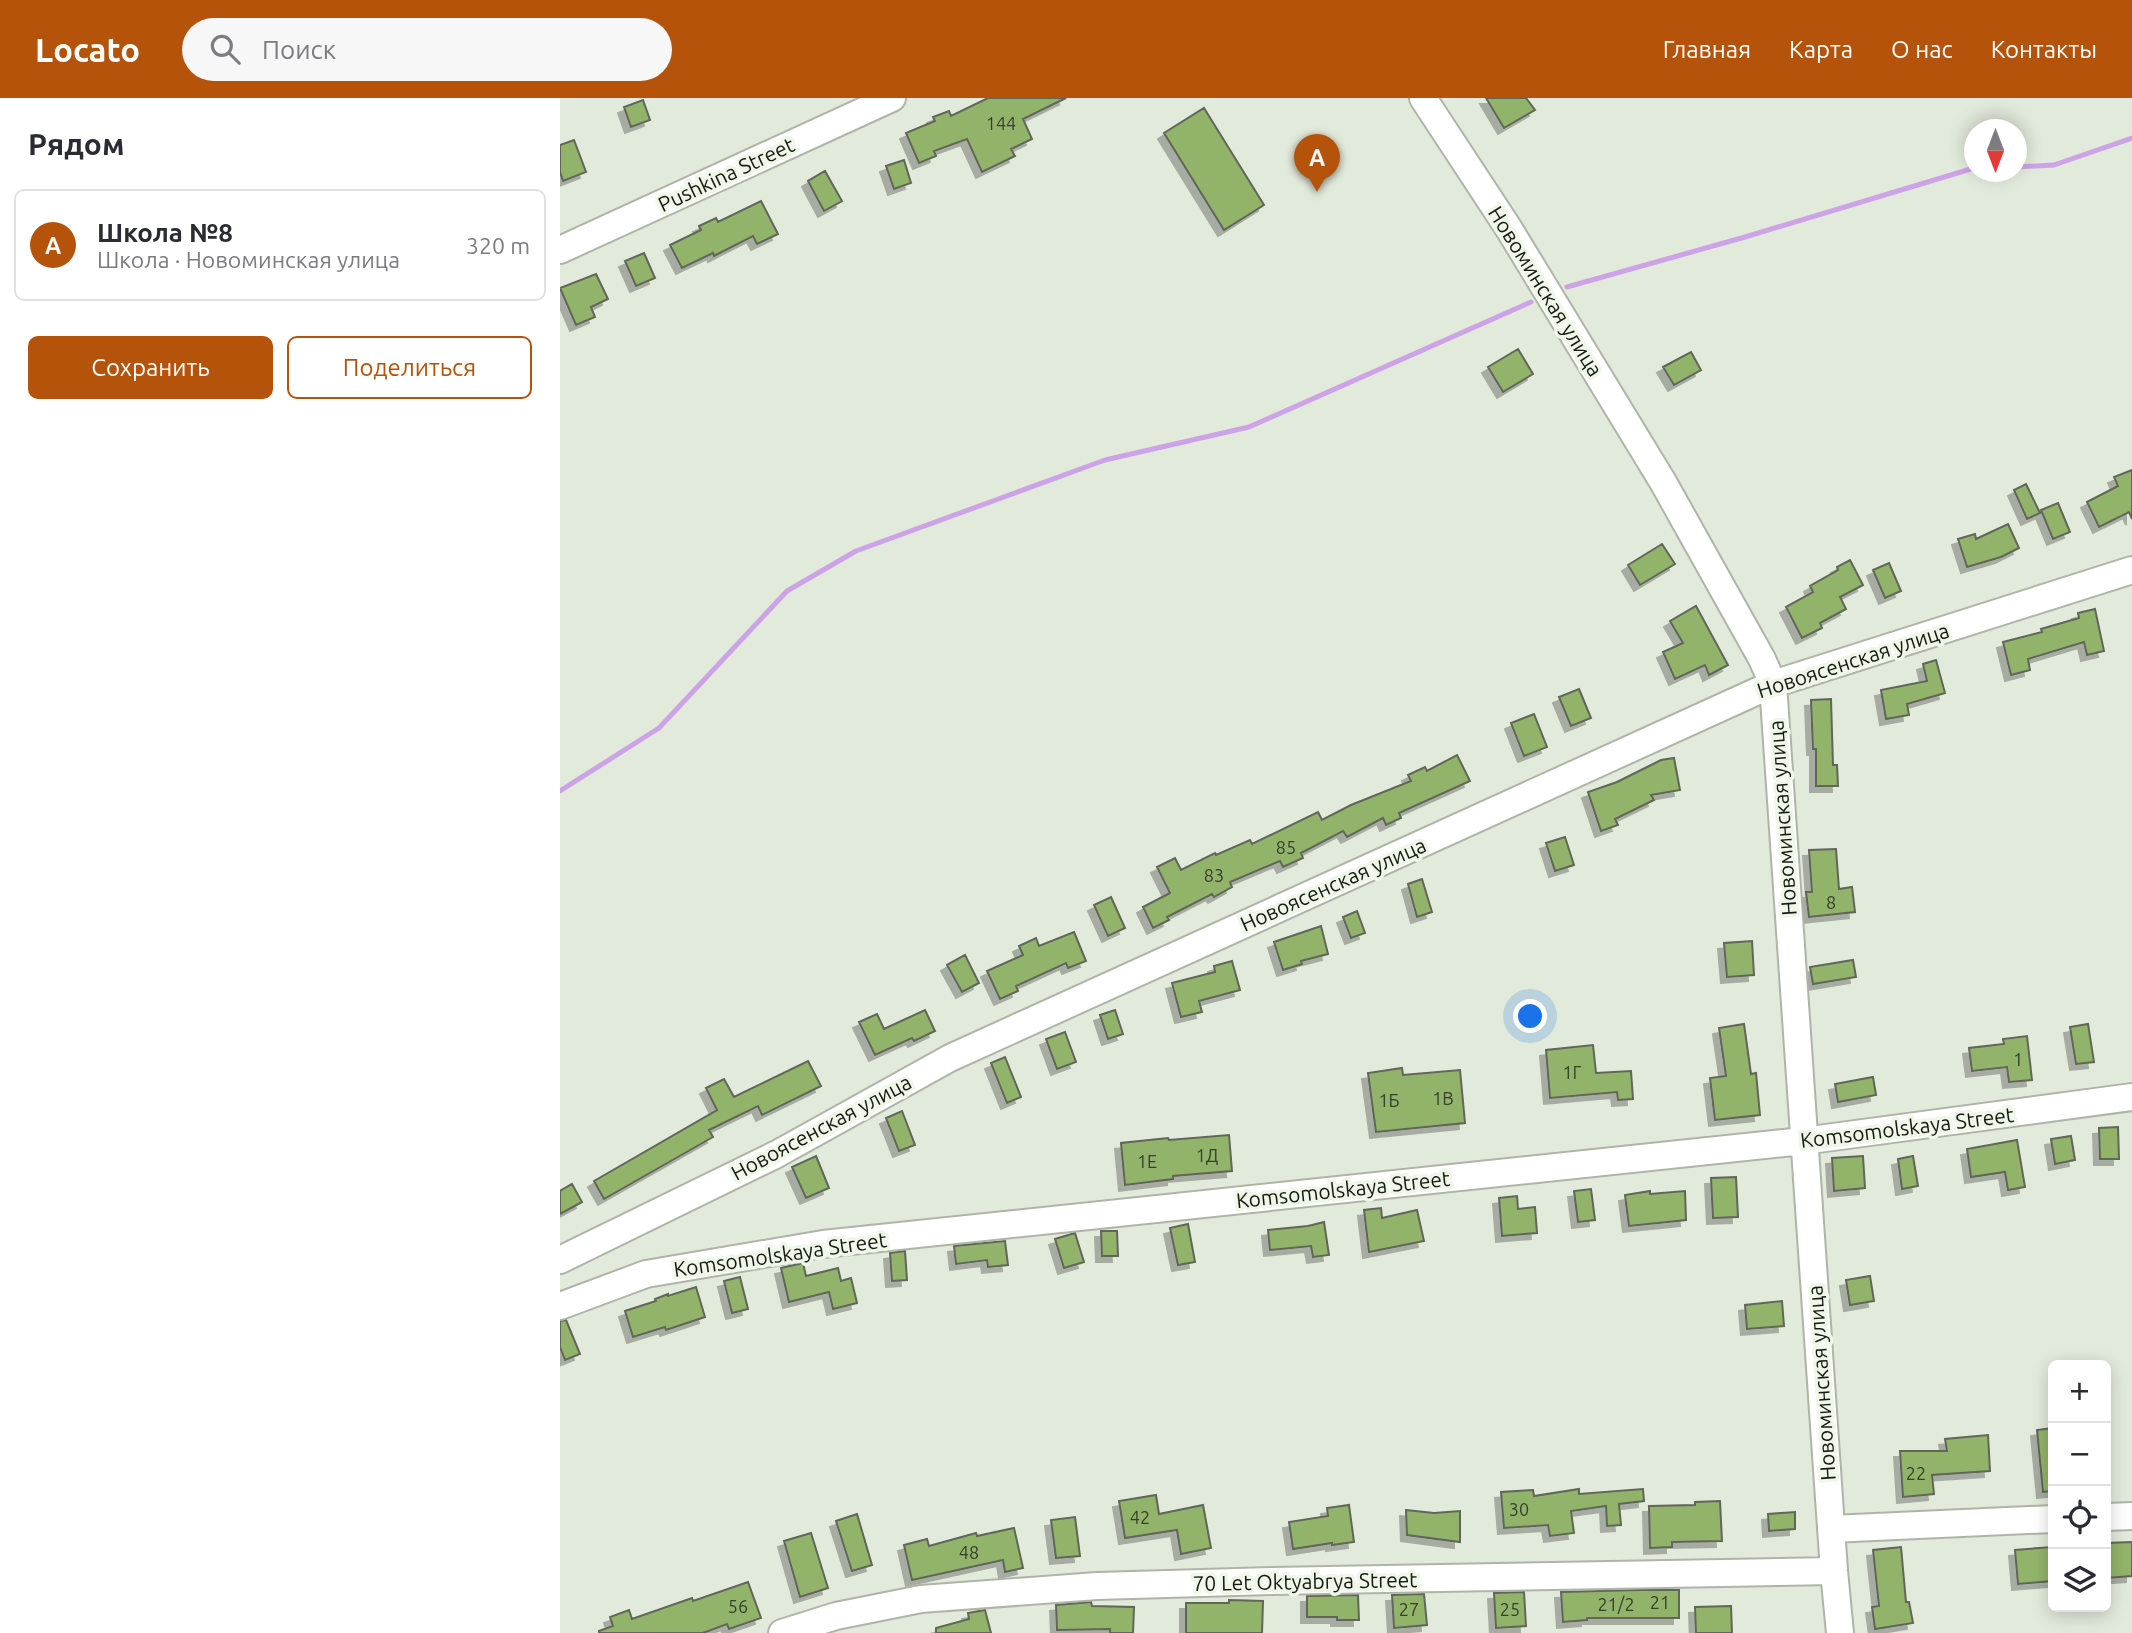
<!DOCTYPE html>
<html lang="ru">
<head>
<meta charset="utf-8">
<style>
	:root { --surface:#fff; --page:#f7f7f7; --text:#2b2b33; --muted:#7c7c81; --line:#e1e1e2; --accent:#b45309 }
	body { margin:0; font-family:Ubuntu,sans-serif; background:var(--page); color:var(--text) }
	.controls { position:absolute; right:21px; bottom:21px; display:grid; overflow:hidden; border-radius:10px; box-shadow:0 4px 18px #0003 }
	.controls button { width:63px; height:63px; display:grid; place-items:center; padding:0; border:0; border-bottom:2px solid var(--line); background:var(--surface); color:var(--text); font:35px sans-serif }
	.compass { position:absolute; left:1404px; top:21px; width:63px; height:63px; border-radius:50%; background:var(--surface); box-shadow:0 4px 18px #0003; rotate:180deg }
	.you { position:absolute; left:971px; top:919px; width:24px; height:24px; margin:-18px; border:5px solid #fff; border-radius:50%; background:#1a73e8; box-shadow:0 0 0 10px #1a73e833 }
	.badge { display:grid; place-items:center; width:46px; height:46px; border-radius:50%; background:var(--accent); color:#fff; font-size:23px; font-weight:700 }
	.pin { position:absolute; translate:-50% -58px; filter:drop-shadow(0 2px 4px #0008) }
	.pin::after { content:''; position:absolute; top:37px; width:24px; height:21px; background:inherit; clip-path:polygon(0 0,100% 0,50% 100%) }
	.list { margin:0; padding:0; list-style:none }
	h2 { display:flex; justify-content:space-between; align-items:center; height:91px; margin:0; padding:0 28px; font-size:30px }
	h2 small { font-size:23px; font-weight:400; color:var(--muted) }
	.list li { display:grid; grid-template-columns:46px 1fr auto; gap:21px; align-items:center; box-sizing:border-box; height:112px; margin:0 14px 14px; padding:0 14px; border:2px solid var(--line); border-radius:10px }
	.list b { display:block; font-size:26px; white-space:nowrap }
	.list p { margin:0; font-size:23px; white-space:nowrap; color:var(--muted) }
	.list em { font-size:23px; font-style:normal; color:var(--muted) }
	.actions { display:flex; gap:14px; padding:21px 28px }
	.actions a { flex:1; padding:16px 0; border:2px solid var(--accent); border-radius:10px; text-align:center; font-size:24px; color:var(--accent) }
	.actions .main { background:var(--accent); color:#fff }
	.icon { flex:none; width:38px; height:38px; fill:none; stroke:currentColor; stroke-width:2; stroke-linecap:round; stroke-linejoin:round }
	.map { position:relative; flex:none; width:1572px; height:1535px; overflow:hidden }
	header { display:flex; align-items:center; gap:42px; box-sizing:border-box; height:98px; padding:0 35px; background:var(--accent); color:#fff }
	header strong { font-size:33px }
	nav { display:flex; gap:38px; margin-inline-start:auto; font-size:24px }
	.search { width:490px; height:63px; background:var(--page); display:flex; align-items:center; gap:18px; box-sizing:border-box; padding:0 24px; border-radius:38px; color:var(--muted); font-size:26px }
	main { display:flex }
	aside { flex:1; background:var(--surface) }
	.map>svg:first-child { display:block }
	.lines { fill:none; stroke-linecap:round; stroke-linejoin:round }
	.stream { stroke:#cda3e8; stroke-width:5 }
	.building { fill:#92b46a; stroke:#606659; stroke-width:2; filter:url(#shadow) }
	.minor-casing { stroke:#aeb5a7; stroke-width:30 }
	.minor { stroke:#fff; stroke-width:26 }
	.labels { text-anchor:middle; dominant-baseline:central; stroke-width:7; stroke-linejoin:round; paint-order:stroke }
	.number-label { font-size:18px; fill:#36402a }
	.street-label { font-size:21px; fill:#171a14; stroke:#eff7e8 }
</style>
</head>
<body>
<header>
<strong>Locato</strong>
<div class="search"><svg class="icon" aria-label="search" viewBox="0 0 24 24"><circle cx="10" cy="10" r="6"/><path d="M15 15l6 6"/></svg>Поиск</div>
<nav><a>Главная</a><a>Карта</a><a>О нас</a><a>Контакты</a></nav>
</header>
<main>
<aside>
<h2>Рядом<small></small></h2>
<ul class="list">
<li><span class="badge">A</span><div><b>Школа №8</b><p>Школа · Новоминская улица</p></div><em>320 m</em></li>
</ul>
<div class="actions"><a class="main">Сохранить</a><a>Поделиться</a></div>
</aside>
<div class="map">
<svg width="1572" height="1535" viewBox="0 0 1572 1535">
	<defs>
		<filter id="shadow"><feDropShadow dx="-6" dy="6" stdDeviation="0" flood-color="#0004"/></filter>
	</defs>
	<rect width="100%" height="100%" fill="#e2eadb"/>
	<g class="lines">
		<path class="stream" d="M1456,69L1494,67L1572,40
			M1007,189L1185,139L1414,70
			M0,693L99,630L227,493L296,453L545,362L689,329L971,204"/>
	</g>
	<path class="building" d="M428,0H506L463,21L472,41L451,51L455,58L422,74L407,41L374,53L376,58L359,65L346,35L375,23L373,19L389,13L391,18Z
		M926,0H966L975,12L944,30Z
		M83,2L90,22L71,29L64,9Z
		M644,10L704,107L664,132L604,35Z
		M14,42L26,74L3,83L0,74V47Z
		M344,62L351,85L334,91L326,68Z
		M265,73L282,103L264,113L248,83Z
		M201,103L218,136L197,146L193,138L154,158L153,155L122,170L110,147L141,132L139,128L156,120L158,124Z
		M84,155L95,180L76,188L65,163Z
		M36,176L48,201L31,209L35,219L16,227L0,190Z
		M958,251L973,276L943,294L928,269Z
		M1131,254L1141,272L1114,287L1103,269Z
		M1572,372V421L1569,414L1539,429L1527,404L1558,388L1554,379Z
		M1466,386L1480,415L1467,421L1454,392Z
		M1498,405L1510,434L1493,441L1481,412Z
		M1448,426L1459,450L1441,459L1407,469L1398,441L1415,436L1416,441Z
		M1102,446L1115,466L1080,487L1068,467Z
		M1290,462L1303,487L1280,499L1286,511L1260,525L1262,530L1242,540L1226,509L1253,494L1250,488L1278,472L1277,469Z
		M1329,465L1341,493L1325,500L1313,472Z
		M1136,508L1168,567L1149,577L1145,567L1115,581L1103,554L1123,545L1110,523Z
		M1535,511L1544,553L1527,557L1524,544L1468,561L1470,572L1451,577L1443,544L1482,534L1481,531L1519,520L1518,515Z
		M1376,562L1385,595L1347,606L1349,617L1326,621L1321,592L1367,583L1363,566Z
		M1019,591L1031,620L1011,628L999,599Z
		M1271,601L1273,667H1277L1278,688H1256V651H1253L1251,602Z
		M974,616L987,649L964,658L951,625Z
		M897,657L910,683L839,715L841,720L826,727L823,720L787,739L783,733L741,755L743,760L723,769L720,763L670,784L672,789L654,799L652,796L607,819L609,822L593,830L583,809L610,795L597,769L615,760L621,772L655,755L656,757L690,742L692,746L758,714L762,722L791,707L851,683L848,677L865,669L867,673Z
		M1114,660L1120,692L1091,697L1094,702L1055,721L1058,727L1041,733L1028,694L1057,684L1101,662Z
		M1005,739L1014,767L995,773L986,745Z
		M1276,751L1279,791L1292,789L1295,814L1249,819L1246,794H1252L1249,752Z
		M862,781L872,814L857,819L848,786Z
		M551,799L565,830L548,838L534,807Z
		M797,813L805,835L791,840L783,819Z
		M761,828L768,856L741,863L742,866L723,872L714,844Z
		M514,834L526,863L508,870L506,865L456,888L458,893L440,901L427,873L463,857L459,848L476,840L479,848Z
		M1192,843L1194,877L1167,879L1164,845Z
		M405,857L419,885L402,894L387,867Z
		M1293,862L1296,879L1253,886L1250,869Z
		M672,863L680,892L639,903L642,914L621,919L612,885L655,874L654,868Z
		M365,912L375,933L354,943L352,940L315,957L299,924L317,916L324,931Z
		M555,912L563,936L548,941L540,917Z
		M1184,926L1191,976L1196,975L1200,1017L1155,1022L1150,980L1166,978L1159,930Z
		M1528,926L1534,964L1516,966L1510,929Z
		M505,934L516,964L497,971L486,941Z
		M1467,938L1472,982L1449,984L1447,969L1412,973L1409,950L1444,946L1443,941Z
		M1033,947L1036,975L1071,973L1073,1001L1058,1002L1057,994L990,1000L986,952Z
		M445,959L461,999L447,1005L431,965Z
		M248,963L261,988L202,1017L198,1008L149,1032L153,1039L44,1101L34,1083L157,1012L146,990L164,981L174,999Z
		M842,970L843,977L900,972L905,1025L816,1034L808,975Z
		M1313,979L1316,997L1278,1004L1275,986Z
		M342,1013L355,1047L339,1053L326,1020Z
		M1558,1029L1559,1061H1540L1539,1030Z
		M669,1037L672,1073L613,1078V1081L565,1087L561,1045L608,1040L609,1042Z
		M1511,1038L1515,1062L1495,1066L1491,1041Z
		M1457,1042L1465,1089L1448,1092L1445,1074L1411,1079L1407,1051Z
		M256,1058L269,1090L246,1100L232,1069Z
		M1303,1058L1305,1090L1274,1093L1272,1060Z
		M1353,1058L1358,1088L1342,1091L1338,1061Z
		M1176,1079L1178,1119L1153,1120L1151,1080Z
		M12,1086L22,1104L0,1116V1093Z
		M1031,1091L1035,1122L1018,1124L1014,1093Z
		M1090,1093V1096L1125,1093L1126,1122L1069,1128L1065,1097Z
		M957,1098L958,1111L975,1109L977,1135L942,1138L939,1100Z
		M821,1110L822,1120L857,1112L864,1143L809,1154L804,1112Z
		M764,1124L769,1157L753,1159L751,1148L710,1152L708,1132L748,1128Z
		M628,1126L635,1164L618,1167L610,1130Z
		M541,1133H557L558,1158H542Z
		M515,1135L524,1164L504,1170L495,1141Z
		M445,1143L448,1167L428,1169L427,1162L396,1166L394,1148Z
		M345,1153L347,1182L332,1183L330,1155Z
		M243,1165L246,1178L278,1170L281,1183L291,1180L297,1205L273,1211L269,1194L229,1204L221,1170Z
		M1310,1178L1314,1203L1290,1207L1286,1182Z
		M180,1179L188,1211L172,1215L164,1183Z
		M136,1189L145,1219L106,1232L105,1229L73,1239L65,1213L96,1203L95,1201L108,1196V1198Z
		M1222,1203L1224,1228L1187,1231L1185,1207Z
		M6,1222L20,1256L5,1262L0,1249V1223Z
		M1493,1330V1393L1483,1394L1477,1332Z
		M1428,1337L1430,1373L1372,1377L1374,1396L1343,1399L1340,1353H1387L1385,1341Z
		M1019,1391V1396L1083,1391L1084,1403L1059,1406L1061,1427L1047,1428L1046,1408L1011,1413L1014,1435L990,1438L988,1427L944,1430L941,1394L973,1392L974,1398Z
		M596,1397L599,1416L643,1407L651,1450L621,1456L617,1432L565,1440L559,1403Z
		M1160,1403L1162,1443L1112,1444V1449L1090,1450L1089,1408L1135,1407V1404Z
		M789,1407L794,1444L772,1447V1445L733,1451L729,1424L768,1418L767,1410Z
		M846,1412L874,1415L900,1413V1444L847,1437Z
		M1235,1414V1431L1209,1433L1208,1416Z
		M297,1416L312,1467L292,1473L276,1423Z
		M515,1419L520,1458L496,1460L491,1422Z
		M454,1430L463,1470L445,1474L443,1462L352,1482L344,1447L367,1441L369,1448L416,1435L417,1438Z
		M251,1435L268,1490L240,1499L224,1443Z
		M1572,1444V1478L1546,1480V1445Z
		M1341,1449L1346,1504H1349L1353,1525L1315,1531L1312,1509L1319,1508L1313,1452Z
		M1492,1449L1493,1483L1458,1486L1455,1452Z
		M188,1484L201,1520L169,1531L167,1526L143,1535H39V1533L53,1528L50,1519L69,1512L72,1521L132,1500L133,1503Z
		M1080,1492H1119V1520H1027V1522L1003,1524L1001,1494Z
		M964,1494L966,1528L936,1530L934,1495Z
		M864,1496L867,1527L834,1530L832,1497Z
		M798,1497L799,1522H777V1519H747V1498Z
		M669,1502L703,1503L702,1535H626V1505H669Z
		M531,1504L532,1508L574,1509L573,1535H550V1531L497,1532L496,1507Z
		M1171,1508L1172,1535H1136L1135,1509Z
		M425,1512L431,1535H376V1530L409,1521L408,1515Z"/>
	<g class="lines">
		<defs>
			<path id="minor" d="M863,0L949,131L1103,384L1202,561L1213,586L1274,1473L1280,1535
				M0,152L332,0
				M0,1162L217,1056L390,960L1213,586L1572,472
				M0,1208L86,1176L263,1146L1243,1043L1572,999
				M1546,1419L1572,1418
				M1271,1431L1493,1421
				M222,1535L276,1518L361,1501L537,1488L712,1483L1274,1473"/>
		</defs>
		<use href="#minor" class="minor-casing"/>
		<use href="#minor" class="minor"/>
	</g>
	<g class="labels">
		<g class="number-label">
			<text x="441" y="25">144</text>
			<text x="726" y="749">85</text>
			<text x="654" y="777">83</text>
			<text x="1271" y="804">8</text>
			<text x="1458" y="961">1</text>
			<text x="1012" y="974">1Г</text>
			<text x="883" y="1000">1В</text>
			<text x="829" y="1002">1Б</text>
			<text x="647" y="1057">1Д</text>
			<text x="587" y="1063">1Е</text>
			<text x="1356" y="1375">22</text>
			<text x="959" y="1411">30</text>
			<text x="580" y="1419">42</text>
			<text x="409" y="1454">48</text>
			<text x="1100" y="1504">21</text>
			<text x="1056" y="1506">21/2</text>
			<text x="178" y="1508">56</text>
			<text x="849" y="1511">27</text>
			<text x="950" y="1511">25</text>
		</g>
		<g class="street-label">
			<text transform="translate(166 76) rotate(-25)">Pushkina Street</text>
			<text transform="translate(986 193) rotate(58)">Новоминская улица</text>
			<text transform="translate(1293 562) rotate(-18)">Новоясенская улица</text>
			<text transform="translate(1222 720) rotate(-94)">Новоминская улица</text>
			<text transform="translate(773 786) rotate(-24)">Новоясенская улица</text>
			<text transform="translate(261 1029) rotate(-28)">Новоясенская улица</text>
			<text transform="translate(1347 1029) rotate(-7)">Komsomolskaya Street</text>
			<text transform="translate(783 1091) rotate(-6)">Komsomolskaya Street</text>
			<text transform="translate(220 1156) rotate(-8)">Komsomolskaya Street</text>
			<text transform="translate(1261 1285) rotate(-94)">Новоминская улица</text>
			<text transform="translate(745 1483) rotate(-1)">70 Let Oktyabrya Street</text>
		</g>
	</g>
</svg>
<div class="controls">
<button>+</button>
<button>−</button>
<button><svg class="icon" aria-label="locate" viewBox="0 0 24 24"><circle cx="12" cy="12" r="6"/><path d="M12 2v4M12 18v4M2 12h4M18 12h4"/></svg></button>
<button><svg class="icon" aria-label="layers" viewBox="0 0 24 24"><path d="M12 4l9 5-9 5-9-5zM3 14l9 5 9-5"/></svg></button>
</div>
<svg class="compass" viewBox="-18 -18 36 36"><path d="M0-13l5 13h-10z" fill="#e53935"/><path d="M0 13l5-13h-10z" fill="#7c7c81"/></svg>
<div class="you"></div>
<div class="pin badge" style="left:757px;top:94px">A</div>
</div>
</main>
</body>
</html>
